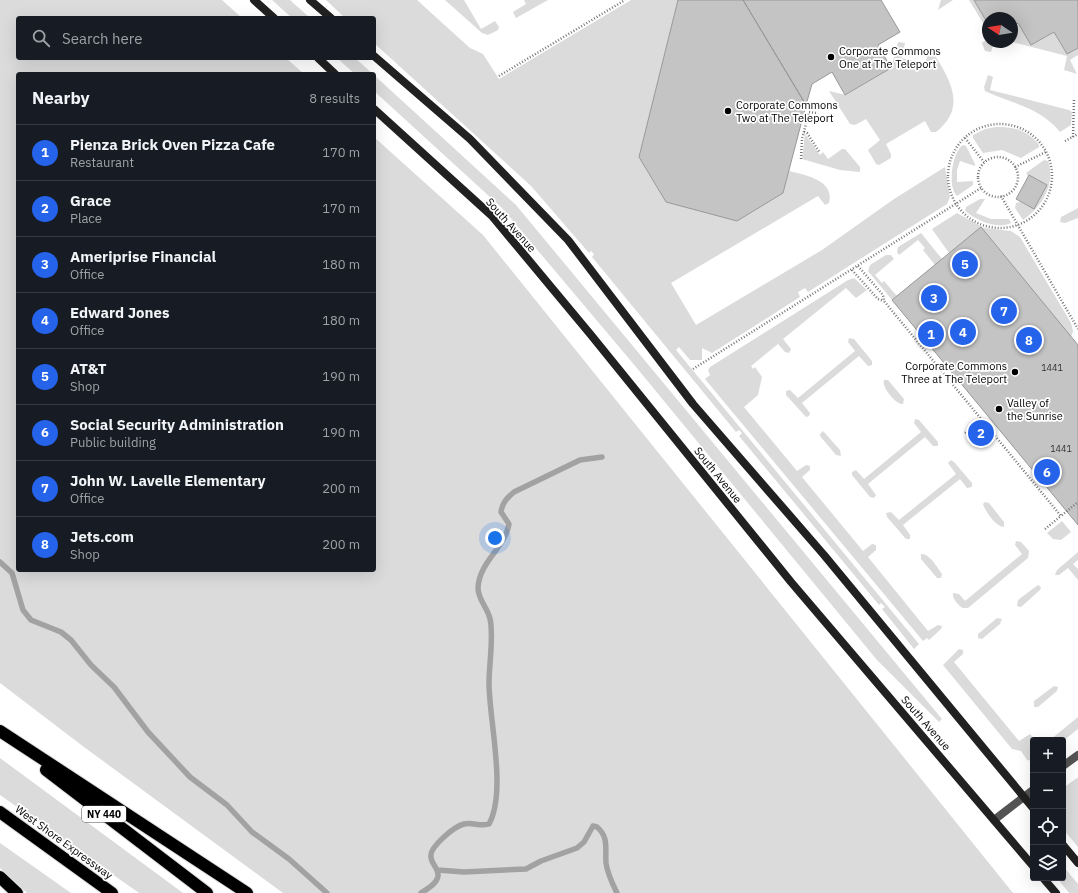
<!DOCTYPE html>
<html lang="en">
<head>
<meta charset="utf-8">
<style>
	:root { --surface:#171b24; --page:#20242c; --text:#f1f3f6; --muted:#9ea1a6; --line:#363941; --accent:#2563eb }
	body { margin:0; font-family:"IBM Plex Sans",sans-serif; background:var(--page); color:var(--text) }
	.controls { position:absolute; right:12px; bottom:12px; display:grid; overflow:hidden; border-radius:4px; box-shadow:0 4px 16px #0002 }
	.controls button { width:36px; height:36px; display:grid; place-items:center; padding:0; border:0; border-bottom:1px solid var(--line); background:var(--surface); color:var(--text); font:20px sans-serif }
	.compass { position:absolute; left:982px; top:12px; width:36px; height:36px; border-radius:50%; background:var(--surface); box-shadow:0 4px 16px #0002; rotate:282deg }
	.you { position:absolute; left:495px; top:538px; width:14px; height:14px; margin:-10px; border:3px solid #fff; border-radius:50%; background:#1a73e8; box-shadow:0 0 0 6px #1a73e833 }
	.badge { display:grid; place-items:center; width:26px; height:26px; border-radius:50%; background:var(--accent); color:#fff; font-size:13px; font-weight:700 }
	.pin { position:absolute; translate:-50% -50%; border:2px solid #fff; box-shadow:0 1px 4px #0006 }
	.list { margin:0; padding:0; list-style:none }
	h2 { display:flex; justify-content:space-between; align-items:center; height:52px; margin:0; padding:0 16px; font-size:17px }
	h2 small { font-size:13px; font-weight:400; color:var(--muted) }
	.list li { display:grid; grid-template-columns:26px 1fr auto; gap:12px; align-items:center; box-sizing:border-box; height:56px; padding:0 16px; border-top:1px solid var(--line) }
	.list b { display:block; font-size:15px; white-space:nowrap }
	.list p { margin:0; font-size:13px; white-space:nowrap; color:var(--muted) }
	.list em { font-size:13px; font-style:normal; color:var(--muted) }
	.icon { flex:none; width:22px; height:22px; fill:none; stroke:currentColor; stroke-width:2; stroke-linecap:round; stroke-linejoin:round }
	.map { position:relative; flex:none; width:1078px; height:893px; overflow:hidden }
	.search { position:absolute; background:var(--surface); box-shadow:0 4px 16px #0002; left:16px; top:16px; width:360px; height:44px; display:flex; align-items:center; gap:10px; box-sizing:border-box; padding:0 14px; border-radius:4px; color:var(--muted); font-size:15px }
	.panel { position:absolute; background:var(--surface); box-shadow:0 4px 16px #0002; left:16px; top:72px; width:360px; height:500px; border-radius:4px }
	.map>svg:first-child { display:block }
	.green { fill:#dbdbdb }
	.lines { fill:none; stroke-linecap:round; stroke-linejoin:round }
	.stream { stroke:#a2a2a2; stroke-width:5.5 }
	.building { fill:#c4c4c4; stroke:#989898 }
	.highway-casing { stroke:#dbdbdb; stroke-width:14 }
	.path { stroke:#767676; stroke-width:2.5; stroke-dasharray:1 2; stroke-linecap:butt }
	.lane { stroke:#545454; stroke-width:8 }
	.secondary { stroke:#212121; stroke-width:8 }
	.highway { stroke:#000; stroke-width:12 }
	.poi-dot { fill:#000; stroke:#fff; stroke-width:1.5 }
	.labels { text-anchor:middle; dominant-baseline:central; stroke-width:3.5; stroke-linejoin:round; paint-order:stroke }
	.number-label { font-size:9px; fill:#313131 }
	.shield { fill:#fff; stroke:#4c4c4c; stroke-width:1 }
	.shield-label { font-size:10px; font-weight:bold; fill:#000 }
	.poi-label { font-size:11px; fill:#000; stroke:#fff; text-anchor:start }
	.street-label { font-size:11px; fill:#000; stroke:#fff }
</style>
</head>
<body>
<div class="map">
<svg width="1078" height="893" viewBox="0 0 1078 893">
	<rect width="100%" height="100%" fill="#fff"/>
	<path class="green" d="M0,0H222L242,18H18V58H286L304,74H18V570H374V137L483,235L1013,893H283L84,747L0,683Z
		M272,0H290L310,18H292Z
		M326,0H417L470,48L483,54L499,79L631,0H678L639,157L666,202L737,221L783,193L789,171C805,175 835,180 829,203L825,205L818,196L671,283L696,325L822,250L894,199L945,167L950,197L947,204L808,292L805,288L798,292L800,297L712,353L702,348V360H690L679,347L676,350L919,644L914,649L882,609L885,607L881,603L879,605L739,436L742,433L739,430L736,432L592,257L594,254L591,251L589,253L531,186L374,43V18H345Z
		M445,0H464L481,29L495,21L499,27L498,30L488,35L482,33Z
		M524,0H548L516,18L513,12L526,4Z
		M941,0H953L938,10Z
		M969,0H974L988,24V31Z
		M1018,23L1031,45L1054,32L1067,54L1078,48V55L1070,60L1077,74L1064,70L1067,56L1012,42V26Z
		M988,38V42H994L991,52L985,51L982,43Z
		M898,42L905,43L902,58L925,64L930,47C947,76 970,105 936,132H931L925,121L886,144L891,154V158L879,165L876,164L868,150L880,140L866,119L855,125L850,124L829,91L846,95L891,68Z
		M337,58H355L373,74H355Z
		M374,75L516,205L942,719L939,722L877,660L636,367L502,208L374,91Z
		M988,75L993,77L990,90L1069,110L1072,112L1071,125L1060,132C1040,107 1013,104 985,91L984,87Z
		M996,127C1013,126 1029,131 1039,145V147L1021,158L1002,150L983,153L973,138V135L985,129Z
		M805,134L820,155L823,152L828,159L842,149H845L860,167V172L840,170L802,159Z
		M963,145L966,146L975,164V166L960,161L957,170V182L973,181V185L957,196C947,187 952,152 963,145Z
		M1044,160L1048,161C1056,184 1042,207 1023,220L1015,208L1016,203L1020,202L1033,208L1044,184L1028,176L1026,173Z
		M980,199H985L976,213L991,219H1009L1011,223C997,230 976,220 965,211L966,207Z
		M1078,208V218L1065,223L1060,222L1061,217Z
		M957,213L984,228L1011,231L1020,237L1071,323L1073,331L1071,337L949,253L932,229Z
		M921,233L942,259L935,265L923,250L925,248L918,240L899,255L897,252L898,247Z
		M886,255H891L894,259L875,275L882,283L884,281L897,296L892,300L868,271L870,265Z
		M854,278L867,290L856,298L846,288L783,339L791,349L789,353L785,352L778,344L751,366L753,369L755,367L762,377L758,395L744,407L797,471L806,465L810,466V470L802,477L863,551L872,544L876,545V550L868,557L928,631L938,625L942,626L941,629L929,640L927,638L923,641L705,379L710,375L708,370L710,367L848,280Z
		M849,338L854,339L872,361V365L868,366L859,356L802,403L810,413L809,416L806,417L786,395V391L790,390L798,398L855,351L848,342Z
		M884,380H888L904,399L903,404C896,405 881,386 884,380Z
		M915,419L919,420L938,442V446H933L925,437L868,484L876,495L874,498L870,497L852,475V472L856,470L864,479L921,432L914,423Z
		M823,431L840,450L841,456L836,455L820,436V434Z
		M951,460L954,462L972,483V487L967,488L960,479L903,525L910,535V539H906L887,517L886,513L891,512L899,520L956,474L948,463Z
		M985,502L989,503L1004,522V527C996,527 985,511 983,504Z
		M1062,521L1071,532L1061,540L1053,539L1047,533Z
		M1016,541L1021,542L1029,551L1028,558L968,608H963C959,606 952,599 953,593L959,594L965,601L1022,554L1015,545Z
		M1078,552V560L1073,564L1078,569V580L1068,568L1059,575H1055L1057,570Z
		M921,554C929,553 938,568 942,574L941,578H937L921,559Z
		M1038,585L1041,587L1040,590L1021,607L1017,606L1018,600Z
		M997,618L1002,619L1000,624L982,639L978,638V634Z
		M959,649L963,650V654L954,662L1019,741L1030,734L1036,740H1033V761L1027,760L1021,751L1012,749L943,665Z
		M1054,686L1058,687L1057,691L1038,707H1034V701Z
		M1078,717V729L1063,741L1050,740Z
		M0,758L183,893H139L0,795Z
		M1077,778H1078V847L1063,829V788Z
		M0,843L71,893H27L0,868Z
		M1063,866L1078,884V893H1069L1057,878H1063Z"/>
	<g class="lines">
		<path class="stream" d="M0,562L12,573L23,610L31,620L61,632L71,640L91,665L114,687L148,732L190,777L227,805L252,832L289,859L327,893
			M438,870L464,872L526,869L541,861L577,848L584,842L593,826L597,827C609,837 605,849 606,863C607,871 613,885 617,893
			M421,893C427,889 437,884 438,876C439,868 431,864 431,857C429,847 455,826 464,824C473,822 480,827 489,824C507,791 489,720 489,683C489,665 494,635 490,619C488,608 478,600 478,588C479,562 505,548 509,524L501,512C502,503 507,498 514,492L580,460L602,457"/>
	</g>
	<path class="building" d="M678,0H743L806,105L783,193L737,221L666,202L639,157Z
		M743,0H881L900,32L878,45L891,68L845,95L832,72L812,84L806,105Z
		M974,0H1078V48L1067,54L1054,32L1031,45L1018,23L1012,26V18H988V24Z
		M1029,175L1047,185L1034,209L1016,199Z
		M981,227L1078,345V525L892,300Z"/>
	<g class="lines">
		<defs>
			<path id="highway" d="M0,731L247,893
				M46,770L207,893
				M0,812L112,893
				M0,877L17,893"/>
		</defs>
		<use href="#highway" class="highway-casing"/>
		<path class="path" d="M499,76L625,0
			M948 176a52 52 0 1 1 104 0a52 52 0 1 1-104 0Z
			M804,132L807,133L820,153
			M1073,137L1074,98
			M965,138L984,162
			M1065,141L1078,134
			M978 177a20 20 0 1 1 40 0a20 20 0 1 1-40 0Z
			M801,159L802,139L809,112L817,113
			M1015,167L1046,152
			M1001,196L1078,329
			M858,266L883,295L884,301L1061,516L1078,502
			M852,270L878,299L884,301
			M693,369L981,188
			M965,433L982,419
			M1045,529L1061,516"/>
		<path class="lane" d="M1063,766L1078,755
			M994,820L1033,790"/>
		<path class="secondary" d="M254,0L274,18
			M310,0L331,18
			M374,56L470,139L568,240L693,404L824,555L1033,808
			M318,58L335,74
			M374,109L492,216L591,335L791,582L1033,866
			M1063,845L1078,863
			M1043,878L1056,893"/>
		<use href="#highway" class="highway"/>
	</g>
	<g class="poi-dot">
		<circle cx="831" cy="57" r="4"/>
		<circle cx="728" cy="111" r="4"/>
		<circle cx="1015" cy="372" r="4"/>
		<circle cx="999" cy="409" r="4"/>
	</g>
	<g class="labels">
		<g class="number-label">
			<text x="1052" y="367">1441</text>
			<text x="1061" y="448">1441</text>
		</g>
		<rect class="shield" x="82" y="806" width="44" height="16" rx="3"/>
		<g class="shield-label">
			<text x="104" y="814">NY 440</text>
		</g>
		<g class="poi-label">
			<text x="839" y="51">Corporate Commons<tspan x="839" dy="13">One at The Teleport</tspan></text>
			<text x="736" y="105">Corporate Commons<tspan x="736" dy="13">Two at The Teleport</tspan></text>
			<text x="1007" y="366" text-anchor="end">Corporate Commons<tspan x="1007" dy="13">Three at The Teleport</tspan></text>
			<text x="1007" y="403">Valley of<tspan x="1007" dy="13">the Sunrise</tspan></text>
		</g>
		<g class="street-label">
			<text transform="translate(511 225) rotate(48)">South Avenue</text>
			<text transform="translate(718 475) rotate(51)">South Avenue</text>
			<text transform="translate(926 723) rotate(49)">South Avenue</text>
			<text transform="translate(64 842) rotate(36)">West Shore Expressway</text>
		</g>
	</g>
</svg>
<div class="controls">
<button>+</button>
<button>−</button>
<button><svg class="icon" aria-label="locate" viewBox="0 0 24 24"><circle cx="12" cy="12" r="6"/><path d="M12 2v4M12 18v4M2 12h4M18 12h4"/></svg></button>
<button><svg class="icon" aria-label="layers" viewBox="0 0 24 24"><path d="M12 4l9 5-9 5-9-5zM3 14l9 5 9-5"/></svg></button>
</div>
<svg class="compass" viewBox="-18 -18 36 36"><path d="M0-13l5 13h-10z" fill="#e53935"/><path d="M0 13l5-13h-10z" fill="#9ea1a6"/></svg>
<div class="you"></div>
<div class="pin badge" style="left:931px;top:334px">1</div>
<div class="pin badge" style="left:981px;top:433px">2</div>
<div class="pin badge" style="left:934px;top:298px">3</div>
<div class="pin badge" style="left:963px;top:332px">4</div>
<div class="pin badge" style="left:965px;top:264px">5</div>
<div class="pin badge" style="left:1047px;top:472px">6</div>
<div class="pin badge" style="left:1004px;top:311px">7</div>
<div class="pin badge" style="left:1029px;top:340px">8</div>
<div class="search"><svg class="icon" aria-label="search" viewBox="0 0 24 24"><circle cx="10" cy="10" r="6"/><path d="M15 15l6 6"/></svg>Search here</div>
<section class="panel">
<h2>Nearby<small>8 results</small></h2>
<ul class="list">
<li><span class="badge">1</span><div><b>Pienza Brick Oven Pizza Cafe</b><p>Restaurant</p></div><em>170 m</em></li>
<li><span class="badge">2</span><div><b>Grace</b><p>Place</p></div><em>170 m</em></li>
<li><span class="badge">3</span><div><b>Ameriprise Financial</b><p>Office</p></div><em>180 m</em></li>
<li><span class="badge">4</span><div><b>Edward Jones</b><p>Office</p></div><em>180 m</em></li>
<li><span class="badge">5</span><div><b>AT&amp;T</b><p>Shop</p></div><em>190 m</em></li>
<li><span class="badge">6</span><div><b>Social Security Administration</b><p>Public building</p></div><em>190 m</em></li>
<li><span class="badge">7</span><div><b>John W. Lavelle Elementary</b><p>Office</p></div><em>200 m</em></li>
<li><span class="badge">8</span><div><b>Jets.com</b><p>Shop</p></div><em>200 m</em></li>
</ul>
</section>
</div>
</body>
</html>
